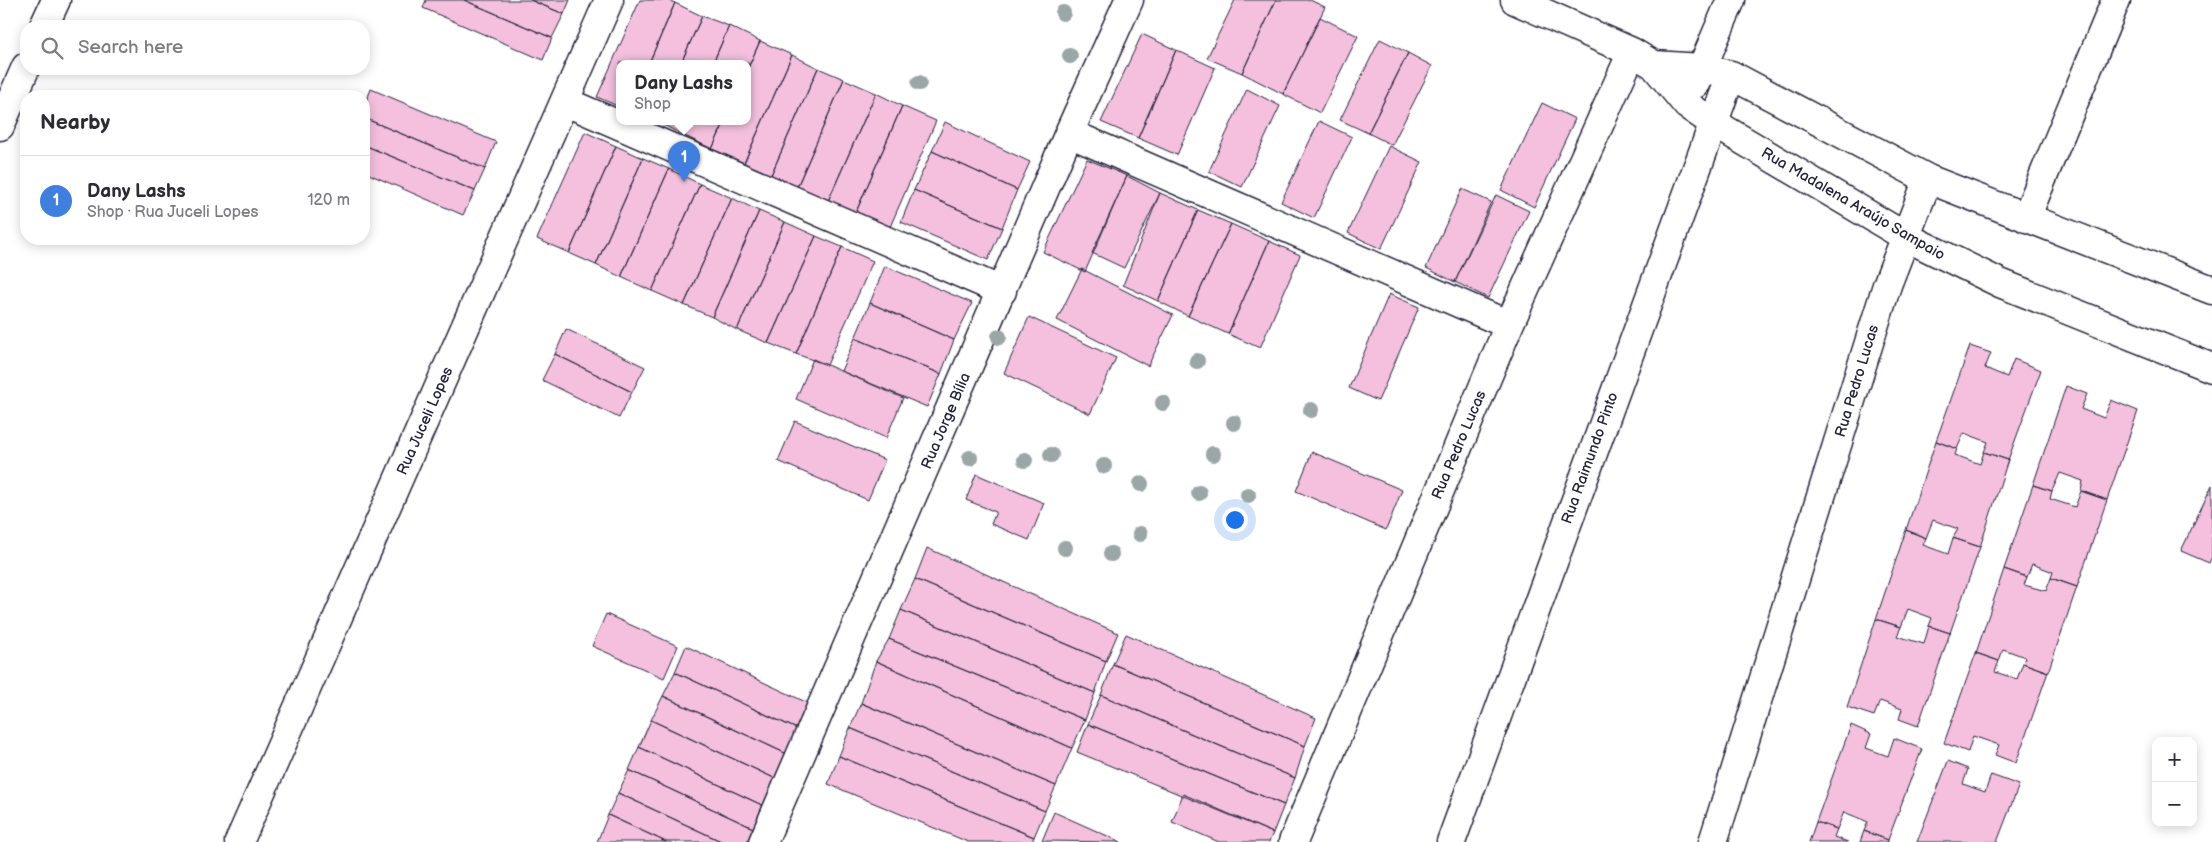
<!DOCTYPE html>
<html lang="en">
<head>
<meta charset="utf-8">
<style>
	:root { --surface:#fff; --page:#f7f7f7; --text:#2b2b33; --muted:#7c7c81; --line:#e1e1e2; --accent:#111827 }
	body { margin:0; font-family:"Balsamiq Sans",sans-serif; background:var(--page); color:var(--text) }
	.controls { position:absolute; right:15px; bottom:15px; display:grid; overflow:hidden; border-radius:10px; box-shadow:0 2px 12px #0003 }
	.controls button { width:45px; height:45px; display:grid; place-items:center; padding:0; border:0; border-bottom:1px solid var(--line); background:var(--surface); color:var(--text); font:25px sans-serif }
	.you { position:absolute; left:1234px; top:519px; width:18px; height:18px; margin:-12px; border:4px solid #fff; border-radius:50%; background:#1a73e8; box-shadow:0 0 0 8px #1a73e833 }
	.badge { display:grid; place-items:center; width:32px; height:32px; border-radius:50%; background:var(--accent); color:#fff; font-size:16px; font-weight:700 }
	.pin { position:absolute; translate:-50% -41px; filter:drop-shadow(0 1px 2px #0008) }
	.pin::after { content:''; position:absolute; top:26px; width:18px; height:15px; background:inherit; clip-path:polygon(0 0,100% 0,50% 100%) }
	.popup { position:absolute; left:616px; top:60px; width:135px; height:65px; box-sizing:border-box; display:grid; place-content:center; border-radius:10px; background:var(--surface); filter:drop-shadow(0 1px 4px #0005); font-size:16px; white-space:nowrap; color:var(--muted) }
	.popup b { font-size:19px; color:var(--text) }
	.popup::after { content:''; position:absolute; left:50%; top:100%; margin-left:-10px; border:10px solid transparent; border-top-color:var(--surface) }
	.list { margin:0; padding:0; list-style:none }
	h2 { display:flex; justify-content:space-between; align-items:center; height:65px; margin:0; padding:0 20px; font-size:21px }
	h2 small { font-size:16px; font-weight:400; color:var(--muted) }
	.list li { display:grid; grid-template-columns:32px 1fr auto; gap:15px; align-items:center; box-sizing:border-box; height:90px; padding:0 20px; border-top:1px solid var(--line) }
	.list b { display:block; font-size:19px; white-space:nowrap }
	.list p { margin:0; font-size:16px; white-space:nowrap; color:var(--muted) }
	.list em { font-size:16px; font-style:normal; color:var(--muted) }
	.icon { flex:none; width:28px; height:28px; fill:none; stroke:currentColor; stroke-width:2; stroke-linecap:round; stroke-linejoin:round }
	.map { position:relative; flex:none; width:2212px; height:842px; overflow:hidden }
	.search { position:absolute; background:var(--surface); box-shadow:0 2px 12px #0003; left:20px; top:20px; width:350px; height:55px; display:flex; align-items:center; gap:12px; box-sizing:border-box; padding:0 18px; border-radius:20px; color:var(--muted); font-size:19px }
	.panel { position:absolute; background:var(--surface); box-shadow:0 2px 12px #0003; left:20px; top:90px; width:350px; height:155px; border-radius:20px }
	.map>svg:first-child { display:block }
	.building { fill:#f4c0de; stroke:#22223b }
	.lines { fill:none; stroke-linecap:round; stroke-linejoin:round }
	.minor-casing { stroke:#22223b; stroke-width:31 }
	.minor { stroke:#fff; stroke-width:28 }
	.tree { fill:#9ba6a6 }
	.labels { text-anchor:middle; dominant-baseline:central; stroke-width:4; stroke-linejoin:round; paint-order:stroke }
	.street-label { font-size:15px; fill:#22223b; stroke:#fff }
</style>
</head>
<body>
<div class="map">
<svg width="2212" height="842" viewBox="0 0 2212 842">
	<rect width="100%" height="100%" fill="#fff"/>
	<filter id="ink" filterUnits="userSpaceOnUse"><feTurbulence type="fractalNoise" baseFrequency=".02" numOctaves="2"/><feDisplacementMap in="SourceGraphic" scale="10" xChannelSelector="R" yChannelSelector="G"/><feConvolveMatrix kernelMatrix="1 2 1 2 8 2 1 2 1" color-interpolation-filters="sRGB"/></filter>
	<g filter="url(#ink)">
		<path class="building" d="M426,0H464L552,38L543,60L423,8Z
			M464,0H530L564,14L552,38Z
			M530,0H570L564,14Z
			M640,0H668L675,3L649,63H620V107L597,97Z
			M1235,0H1276L1242,73L1207,58Z
			M1276,0H1310L1325,7L1283,94L1242,73Z
			M675,3L702,16L681,63H649Z
			M702,16L729,26L713,63H681Z
			M1320,17L1358,36L1320,113L1283,94Z
			M729,26L760,41L748,68V63H713Z
			M1142,34L1176,50L1138,138L1101,122Z
			M1380,39L1408,53L1368,133L1340,120Z
			M760,41L792,55L744,163L712,149L725,121H748V68Z
			M1176,50L1215,68L1177,155L1138,138Z
			M1408,53L1432,66L1392,145L1368,133Z
			M792,55L818,68L771,175L744,163Z
			M818,68L844,79L797,187L771,175Z
			M844,79L876,93L828,201L797,187Z
			M371,89L496,142L485,169L364,118V107Z
			M1247,89L1280,106L1242,187L1209,171Z
			M876,93L902,106L856,212L828,201Z
			M1542,103L1575,119L1534,207L1501,190Z
			M902,106L936,121L890,227L856,212Z
			M364,118L485,169L475,191L364,145Z
			M656,121H687L681,134Z
			M687,121H725L712,149L681,134Z
			M1319,121L1352,137L1314,218L1281,202Z
			M945,122L1030,162L1017,190L932,151Z
			M585,132L616,146L569,253L537,239Z
			M364,145L475,191L463,215L364,172Z
			M616,146L643,158L596,265L569,253Z
			M1389,146L1422,162L1381,249L1348,233Z
			M932,151L1017,190L1002,228L914,190Z
			M643,158L669,169L621,277L596,265Z
			M1087,159L1127,176L1085,272L1043,252Z
			M669,169L700,184L652,291L621,277Z
			M1127,176L1160,193L1124,268L1092,253Z
			M700,184L732,198L684,305L652,291Z
			M1462,189L1491,202L1455,282L1426,268Z
			M914,190L1002,228L988,260L901,222Z
			M1160,193L1198,210L1158,301L1123,285Z
			M1496,195L1529,211L1488,298L1455,282Z
			M732,198L759,211L712,317L684,305Z
			M1198,210L1231,224L1188,316L1158,301Z
			M759,211L785,222L737,330L712,317Z
			M785,222L816,236L768,343L737,330Z
			M1231,224L1269,241L1228,334L1188,316Z
			M816,236L842,247L796,354L768,343Z
			M1269,241L1300,255L1260,348L1228,334Z
			M842,247L873,261L827,365L796,354Z
			M885,266L972,303L954,340L870,303Z
			M1082,269L1173,315L1148,366L1057,320Z
			M1389,294L1419,307L1378,401L1349,388Z
			M870,303L954,340L941,374L855,338Z
			M1029,317L1116,358L1090,414L1004,373Z
			M566,329L645,367L632,392L555,354Z
			M855,338L941,374L927,407L841,371Z
			M1970,346L1991,353L1985,368L2007,377L2014,359L2041,370L2008,460L1984,452L1988,442L1964,433L1957,449L1936,441Z
			M555,354L632,392L619,418L542,380Z
			M813,359L903,398L886,438L796,399Z
			M2066,386L2087,394L2081,409L2104,418L2111,400L2138,411L2107,500L2081,491L2083,481L2060,473L2052,491L2033,485Z
			M795,421L885,460L868,500L778,461Z
			M1936,441L1957,449L1955,455L1980,464L1984,452L2008,460L1980,547L1953,538L1958,529L1933,520L1926,538L1906,530Z
			M1312,452L1402,490L1386,530L1296,491Z
			M976,474L1044,503L1029,540L991,524L996,512L966,500Z
			M2033,485L2052,491L2050,499L2075,507L2081,491L2107,500L2077,587L2051,578L2053,572L2032,564L2027,577L2004,569Z
			M2212,485V557L2209,563L2181,551Z
			M1906,530L1926,538L1923,545L1948,554L1953,538L1980,547L1950,633L1929,626L1932,618L1908,609L1901,627L1876,619Z
			M927,548L1118,633L1106,661L915,579Z
			M2004,569L2027,577L2024,585L2046,591L2051,578L2077,587L2048,672L2023,663L2025,657L2003,649L1999,661L1976,653Z
			M915,579L1106,661L1095,693L901,610Z
			M901,610L1095,693L1085,720L889,639Z
			M606,614L678,646L664,678L592,646Z
			M1876,619L1901,627L1897,636L1924,644L1929,626L1950,633L1918,726L1899,719L1902,709L1880,701L1874,716L1847,707Z
			M1126,634L1316,718L1305,746L1113,664Z
			M889,639L1085,720L1072,748L876,661Z
			M686,646L810,704L799,730L675,672Z
			M1976,653L1999,661L1995,672L2017,679L2023,663L2048,672L2016,763L1995,755L1999,745L1973,736L1968,752L1944,743Z
			M876,661L1072,748L1056,786L861,703Z
			M1113,664L1305,746L1295,778L1101,695Z
			M675,672L799,730L787,754L663,696Z
			M1101,695L1295,778L1284,805L1088,724Z
			M663,696L787,754L776,779L651,720Z
			M861,703L1056,786L1045,811L850,728Z
			M651,720L776,779L764,806L639,747Z
			M1088,724L1284,805L1273,833L1077,752Z
			M1851,725L1871,734L1866,748L1888,756L1894,738L1922,749L1888,840L1864,831L1868,822L1844,812L1837,829L1816,822Z
			M850,728L1045,811L1034,837L839,756Z
			M639,747L764,806L753,828L629,770Z
			M839,756L1034,837L1032,842H968L828,784Z
			M1948,761L1968,769L1963,784L1985,792L1991,775L2019,785L1997,842H1917Z
			M629,770L753,828L747,842H723L618,793Z
			M618,793L723,842H666L608,815Z
			M1183,794L1273,833L1269,842H1219L1172,822Z
			M1054,812L1121,842L1042,841Z
			M608,815L666,842H597Z
			M1816,822L1837,829L1834,837L1848,842H1809Z
			M1864,831L1888,840V842H1860Z"/>
		<g class="lines">
			<defs>
				<path id="minor" d="M1515,0L1632,52L1654,65L1687,105L1712,122L1906,237L2000,283L2212,368
					M44,26L56,0
					M1654,65L1702,68L1731,75L1928,179L2212,290
					M1695,84L1731,0
					M566,102L1002,291
					M0,126L26,67
					M1069,133L1509,325
					M2026,218L2116,0
					M239,842L609,0
					M763,842L1069,133L1129,0
					M1293,842L1509,325L1632,52
					M1451,842L1731,75
					M1713,842L1887,285L1928,179"/>
			</defs>
			<use href="#minor" class="minor-casing"/>
			<use href="#minor" class="minor"/>
		</g>
		<g class="tree">
			<circle cx="1063" cy="13" r="8"/>
			<circle cx="1070" cy="56" r="8"/>
			<circle cx="919" cy="83" r="8"/>
			<circle cx="999" cy="337" r="8"/>
			<circle cx="1197" cy="361" r="8"/>
			<circle cx="1163" cy="403" r="8"/>
			<circle cx="1311" cy="410" r="8"/>
			<circle cx="1234" cy="423" r="8"/>
			<circle cx="1213" cy="454" r="8"/>
			<circle cx="1051" cy="455" r="8"/>
			<circle cx="970" cy="458" r="8"/>
			<circle cx="1025" cy="460" r="8"/>
			<circle cx="1104" cy="466" r="8"/>
			<circle cx="1141" cy="484" r="8"/>
			<circle cx="1199" cy="493" r="8"/>
			<circle cx="1248" cy="495" r="8"/>
			<circle cx="1140" cy="534" r="8"/>
			<circle cx="1065" cy="548" r="8"/>
			<circle cx="1111" cy="554" r="8"/>
		</g>
	</g>
	<g class="labels">
		<g class="street-label">
			<text transform="translate(1853 204) rotate(30)">Rua Madalena Araújo Sampaio</text>
			<text transform="translate(1857 381) rotate(-73)">Rua Pedro Lucas</text>
			<text transform="translate(425 421) rotate(-66)">Rua Juceli Lopes</text>
			<text transform="translate(946 421) rotate(-67)">Rua Jorge Bília</text>
			<text transform="translate(1459 445) rotate(-67)">Rua Pedro Lucas</text>
			<text transform="translate(1590 458) rotate(-70)">Rua Raimundo Pinto</text>
		</g>
	</g>
</svg>
<div class="controls">
<button>+</button>
<button>−</button>
</div>
<div class="you"></div>
<div class="pin badge" style="left:684px;top:182px;background:#3f7fe0">1</div>
<div class="popup"><b>Dany Lashs</b>Shop</div>
<div class="search"><svg class="icon" aria-label="search" viewBox="0 0 24 24"><circle cx="10" cy="10" r="6"/><path d="M15 15l6 6"/></svg>Search here</div>
<section class="panel">
<h2>Nearby<small></small></h2>
<ul class="list">
<li><span class="badge" style="background:#3f7fe0">1</span><div><b>Dany Lashs</b><p>Shop · Rua Juceli Lopes</p></div><em>120 m</em></li>
</ul>
</section>
</div>
</body>
</html>
